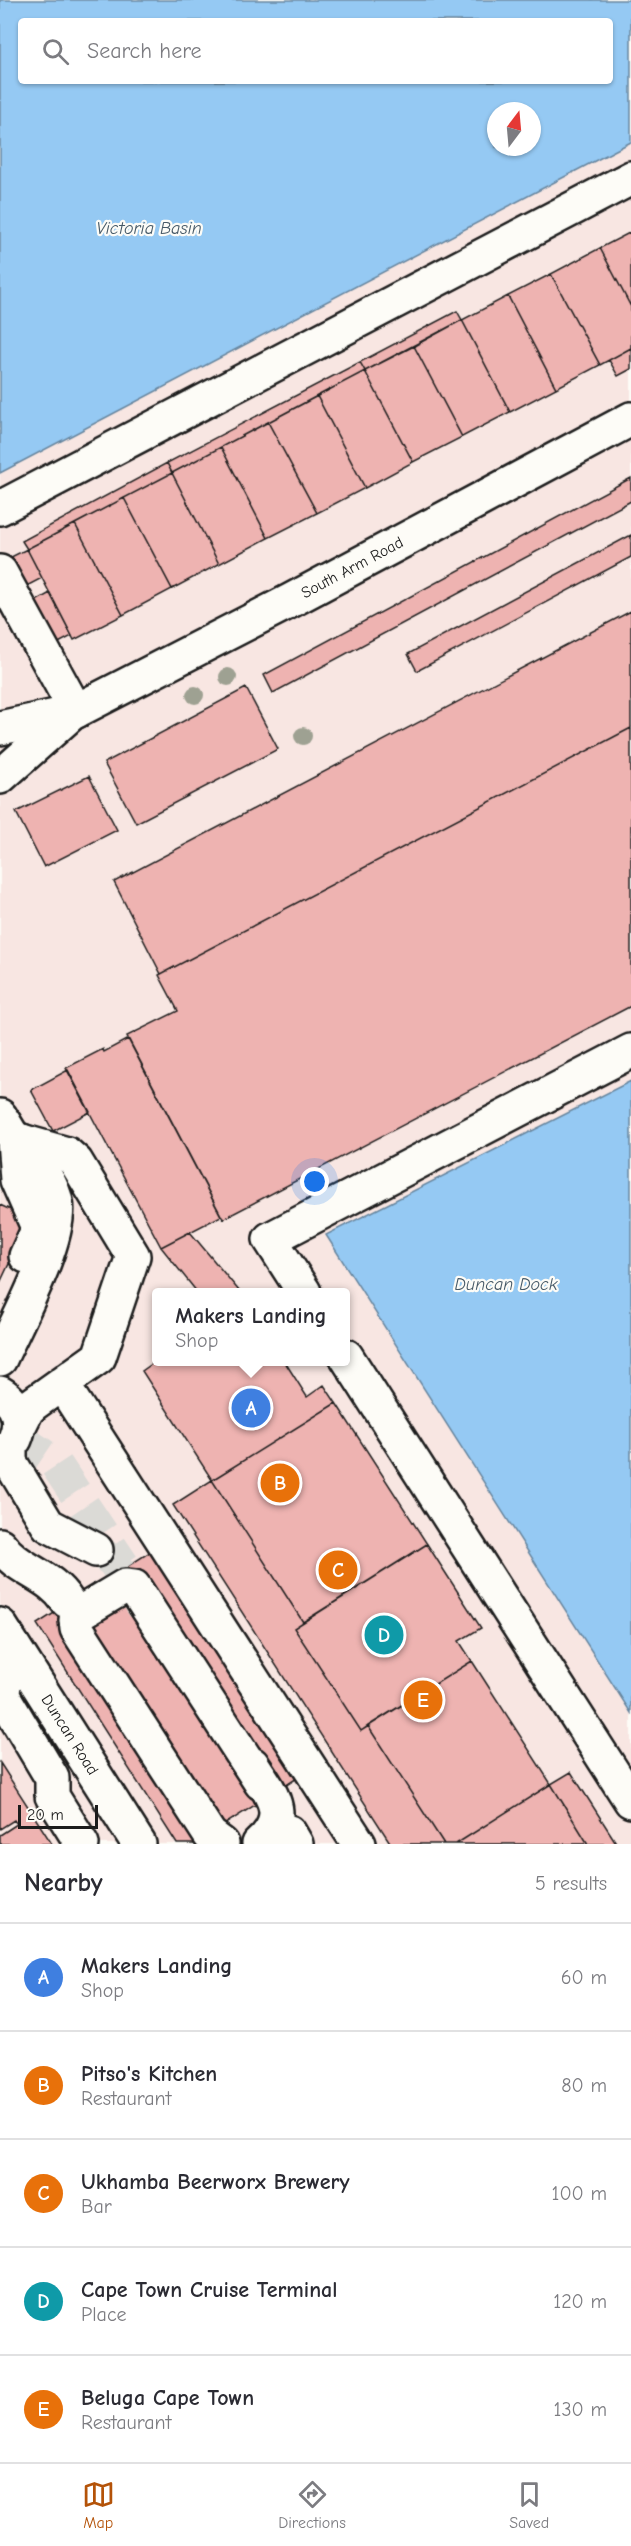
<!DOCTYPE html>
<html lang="en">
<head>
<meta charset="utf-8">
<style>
	:root { --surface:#fff; --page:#f2f2f3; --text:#2b2b33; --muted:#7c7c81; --line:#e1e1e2; --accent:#b45309 }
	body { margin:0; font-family:"Comic Neue",sans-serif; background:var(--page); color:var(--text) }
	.compass { position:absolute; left:487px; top:102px; width:54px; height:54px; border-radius:50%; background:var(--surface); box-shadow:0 2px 4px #0004; rotate:16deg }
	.scale { position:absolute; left:18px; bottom:15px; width:80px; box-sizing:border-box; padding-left:6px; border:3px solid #1c1c1c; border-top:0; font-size:16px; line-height:21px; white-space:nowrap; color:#1c1c1c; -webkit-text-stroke:4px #fdfcf7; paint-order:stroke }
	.you { position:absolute; left:315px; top:1182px; width:21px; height:21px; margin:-15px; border:4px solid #fff; border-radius:50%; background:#1a73e8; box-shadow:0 0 0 9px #1a73e833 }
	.badge { display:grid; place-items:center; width:39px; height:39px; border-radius:50%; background:var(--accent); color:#fff; font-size:20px; font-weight:700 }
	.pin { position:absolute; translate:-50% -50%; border:3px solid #fff; box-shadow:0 2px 6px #0006 }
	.popup { position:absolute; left:152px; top:1288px; width:198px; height:78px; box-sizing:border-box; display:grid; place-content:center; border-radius:6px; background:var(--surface); filter:drop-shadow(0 2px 4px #0005); font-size:20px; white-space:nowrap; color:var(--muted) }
	.popup b { font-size:22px; color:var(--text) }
	.popup::after { content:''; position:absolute; left:50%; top:100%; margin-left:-12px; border:12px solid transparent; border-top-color:var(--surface) }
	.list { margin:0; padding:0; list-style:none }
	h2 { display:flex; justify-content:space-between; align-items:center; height:78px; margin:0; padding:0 24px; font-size:26px }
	h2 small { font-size:20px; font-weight:400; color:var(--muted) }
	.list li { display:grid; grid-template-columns:39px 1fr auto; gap:18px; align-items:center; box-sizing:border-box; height:108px; padding:0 24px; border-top:2px solid var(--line) }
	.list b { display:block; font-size:22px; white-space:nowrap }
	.list p { margin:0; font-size:20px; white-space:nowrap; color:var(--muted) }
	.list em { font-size:20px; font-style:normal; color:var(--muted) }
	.icon { flex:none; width:33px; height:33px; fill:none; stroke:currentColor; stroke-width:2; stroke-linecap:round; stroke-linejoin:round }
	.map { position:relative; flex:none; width:631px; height:1844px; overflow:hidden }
	.search { position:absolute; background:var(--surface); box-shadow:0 2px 4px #0004; left:18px; right:18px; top:18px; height:66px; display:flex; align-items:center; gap:15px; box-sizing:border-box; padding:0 21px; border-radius:6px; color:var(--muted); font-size:22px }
	.sheet { height:618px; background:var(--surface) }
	nav { display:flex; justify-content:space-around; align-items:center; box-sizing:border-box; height:84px; border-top:2px solid var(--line); background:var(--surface); font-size:16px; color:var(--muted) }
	nav a { display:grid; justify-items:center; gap:3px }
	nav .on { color:var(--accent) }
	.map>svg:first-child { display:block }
	.built { fill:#f8e6e2; fill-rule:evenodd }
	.water { fill:#95c9f3; stroke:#65849d; stroke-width:1.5; fill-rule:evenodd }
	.building { fill:#eeb3b1; stroke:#1c1c1c; stroke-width:1.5 }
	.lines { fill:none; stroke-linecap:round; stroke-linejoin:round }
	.minor-tunnel { stroke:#dbdad6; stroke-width:33; stroke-dasharray:33 16; stroke-linecap:butt }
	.minor-casing { stroke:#1c1c1c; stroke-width:38 }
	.minor { stroke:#fdfcf7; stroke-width:33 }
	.tree { fill:#9ea192 }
	.labels { text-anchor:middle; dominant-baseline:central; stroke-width:4.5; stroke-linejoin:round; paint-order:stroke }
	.street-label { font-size:16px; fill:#1c1c1c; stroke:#fdfcf7 }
	.water-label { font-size:18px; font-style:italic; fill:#465967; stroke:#fdfcf7 }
</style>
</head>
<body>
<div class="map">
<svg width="631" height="1844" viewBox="0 0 631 1844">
	<rect width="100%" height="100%" fill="#fdfcf7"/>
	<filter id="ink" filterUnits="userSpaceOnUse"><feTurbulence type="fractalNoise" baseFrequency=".0167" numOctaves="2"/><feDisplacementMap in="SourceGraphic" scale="12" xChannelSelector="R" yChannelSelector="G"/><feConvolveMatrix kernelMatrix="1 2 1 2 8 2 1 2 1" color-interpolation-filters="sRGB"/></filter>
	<g filter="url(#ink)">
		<path class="built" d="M631,142V1081L326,1235L631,1713V1844H0V473ZM156,1292H346V1362H156Z"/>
		<path class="water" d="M0,0H631V142L0,473ZM21,21H610V81H21ZM496,111H532V147H496Z
			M631,1081V1713L326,1235Z"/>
		<path class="building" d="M631,232V307L600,248Z
			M600,248L631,307V348L600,365L551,274Z
			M551,274L600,365L556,388L508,296Z
			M508,296L556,388L510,412L462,320Z
			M457,311L462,320L365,371L360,362Z
			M462,320L510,412L462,437L414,346Z
			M414,346L462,437L413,462L365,371Z
			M631,348V369L618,376L609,360Z
			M360,362L365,371L172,473L167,463Z
			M365,371L413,462L365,488L317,396Z
			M317,396L365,488L317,513L268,422Z
			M268,422L317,513L268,538L221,447Z
			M221,447L268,538L219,564L172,473Z
			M167,463L172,473L27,549L22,541Z
			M172,473L219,564L172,589L124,498Z
			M631,478V501L273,693L264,675Z
			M124,498L172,589L123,615L75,524Z
			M75,524L123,615L74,640L27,549Z
			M631,535V557L417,671L408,654Z
			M27,549L42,578L19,590L3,561Z
			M50,593L72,636L51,647L29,605Z
			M631,611V728L161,974L114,882Z
			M246,688L278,749L136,823L104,763Z
			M631,728V1006L223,1219L127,1036L178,1011L159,975Z
			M89,776L117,830L44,867L16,812Z
			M128,1039L221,1216L161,1247L66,1068L103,1049L104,1052Z
			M68,1070L90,1112L53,1131L31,1090Z
			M0,1205L30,1219L0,1283Z
			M190,1232L240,1292H197L161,1247Z
			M156,1361L285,1362L307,1397L324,1385L336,1403L212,1480L142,1371Z
			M336,1403L427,1544L303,1622L212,1480Z
			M212,1480L303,1622L294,1628L361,1731L368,1726L444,1844H391L173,1505Z
			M427,1544L481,1628L459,1641L472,1661L361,1731L294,1628Z
			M153,1550L299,1777L194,1844H177L37,1624Z
			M472,1661L551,1784L456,1844H444L368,1726Z
			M0,1763L52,1844H0V1835L17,1824L14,1820L0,1829Z
			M571,1772L617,1844H588L551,1784Z
			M551,1784L588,1844H456Z"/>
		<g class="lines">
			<path class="minor-tunnel" d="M17,1437L55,1463L123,1565
				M96,1550L113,1561L144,1608"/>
			<defs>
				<g id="minor">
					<path d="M0,508L631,178"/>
					<path d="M0,572L76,711"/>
					<path d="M0,728L70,713"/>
					<path id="s1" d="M0,777L72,713L290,601L631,419"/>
					<path d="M0,1116L14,1139L17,1180L37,1225L36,1234L26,1256"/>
					<path d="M14,1139L67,1154L76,1162L133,1256L99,1357L33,1404L27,1410L19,1426"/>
					<path d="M304,1292L270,1239L631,1051"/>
					<path d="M346,1356L631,1801"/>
					<path d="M0,1359C16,1323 63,1238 56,1202C52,1181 33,1159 22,1141"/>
					<path d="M62,1384L359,1844"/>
					<path d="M0,1393C17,1403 23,1421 15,1439"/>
					<path d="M10,1447V1462L48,1525L96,1550"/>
					<path d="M0,1545C18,1571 50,1574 67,1601"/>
					<path id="s2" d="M0,1625L139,1844"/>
					<path d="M7,1636L3,1696L52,1778V1796L82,1844"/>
					<path d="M252,1764C270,1792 292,1816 259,1844"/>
					<path d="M289,1832L296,1844"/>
					<path d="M222,1844L210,1835L77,1629L76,1620L80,1613L125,1586L134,1587L261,1783"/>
				</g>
			</defs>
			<use href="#minor" class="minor-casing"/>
			<use href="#minor" class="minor"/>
		</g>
		<g class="tree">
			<circle cx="228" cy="677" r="9"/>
			<circle cx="195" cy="695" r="9"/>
			<circle cx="303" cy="736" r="9"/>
		</g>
	</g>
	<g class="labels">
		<g class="street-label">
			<text stroke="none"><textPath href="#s1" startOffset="412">South Arm Road</textPath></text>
			<text stroke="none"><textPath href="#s2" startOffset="130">Duncan Road</textPath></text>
		</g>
		<g class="water-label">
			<text x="149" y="228">Victoria Basin</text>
			<text x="506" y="1284">Duncan Dock</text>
		</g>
	</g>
</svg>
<svg class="compass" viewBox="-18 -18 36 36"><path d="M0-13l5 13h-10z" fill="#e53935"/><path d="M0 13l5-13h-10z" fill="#7c7c81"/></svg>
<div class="scale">20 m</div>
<div class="you"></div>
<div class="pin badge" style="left:251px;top:1408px;background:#3f7fe0">A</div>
<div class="popup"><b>Makers Landing</b>Shop</div>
<div class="pin badge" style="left:280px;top:1483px;background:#e8710a">B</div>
<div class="pin badge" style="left:338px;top:1570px;background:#e8710a">C</div>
<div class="pin badge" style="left:384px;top:1635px;background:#0f9aa8">D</div>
<div class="pin badge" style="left:423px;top:1700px;background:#e8710a">E</div>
<div class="search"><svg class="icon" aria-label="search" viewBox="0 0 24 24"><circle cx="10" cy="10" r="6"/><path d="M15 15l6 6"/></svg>Search here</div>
</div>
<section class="sheet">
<h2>Nearby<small>5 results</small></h2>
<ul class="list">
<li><span class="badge" style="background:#3f7fe0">A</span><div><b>Makers Landing</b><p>Shop</p></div><em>60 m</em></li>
<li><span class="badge" style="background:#e8710a">B</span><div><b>Pitso's Kitchen</b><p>Restaurant</p></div><em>80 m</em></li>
<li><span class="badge" style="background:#e8710a">C</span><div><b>Ukhamba Beerworx Brewery</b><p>Bar</p></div><em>100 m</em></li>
<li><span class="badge" style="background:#0f9aa8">D</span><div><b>Cape Town Cruise Terminal</b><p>Place</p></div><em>120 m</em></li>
<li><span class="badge" style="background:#e8710a">E</span><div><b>Beluga Cape Town</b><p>Restaurant</p></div><em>130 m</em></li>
</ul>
</section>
<nav>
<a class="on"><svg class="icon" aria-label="map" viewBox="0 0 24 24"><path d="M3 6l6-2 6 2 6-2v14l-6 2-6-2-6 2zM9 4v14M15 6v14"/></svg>Map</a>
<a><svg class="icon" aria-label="directions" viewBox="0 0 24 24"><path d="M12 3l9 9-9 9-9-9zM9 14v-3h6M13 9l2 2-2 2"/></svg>Directions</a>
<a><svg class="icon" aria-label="saved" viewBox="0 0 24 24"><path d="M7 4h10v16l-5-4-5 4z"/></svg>Saved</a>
</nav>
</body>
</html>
